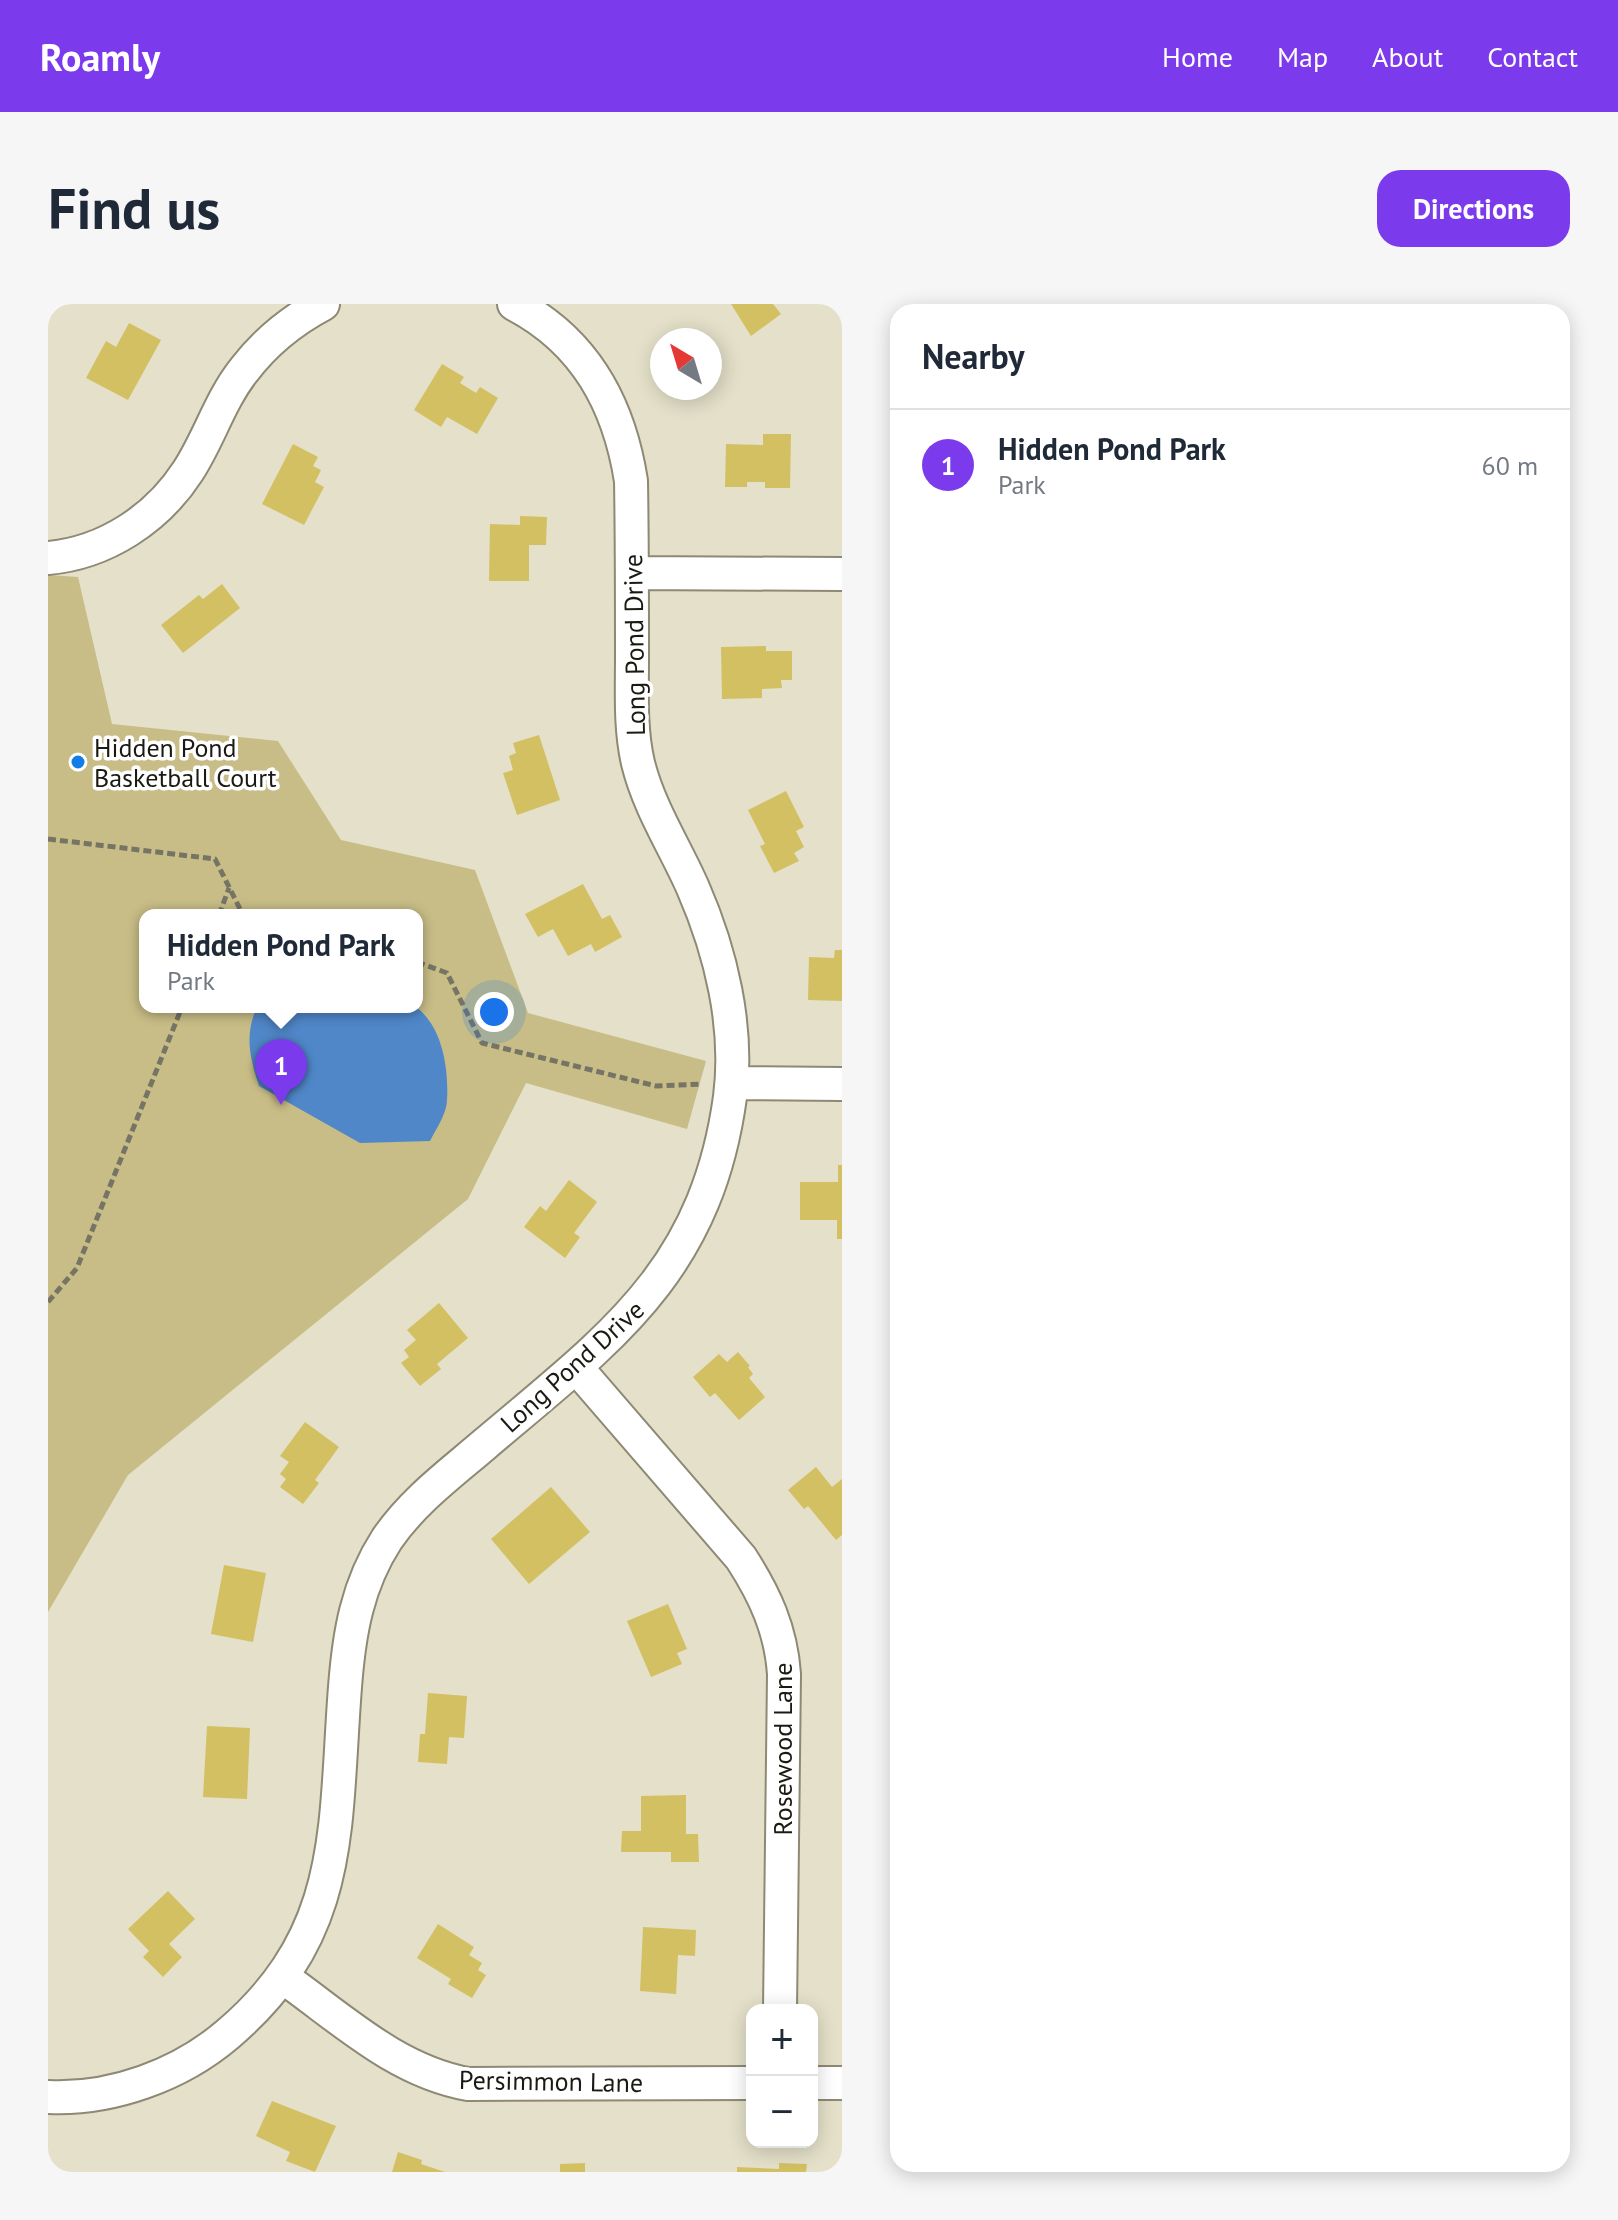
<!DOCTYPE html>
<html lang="en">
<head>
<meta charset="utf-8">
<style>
	:root { --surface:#fff; --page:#f6f6f7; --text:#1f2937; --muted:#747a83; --line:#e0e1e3; --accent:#7c3aed }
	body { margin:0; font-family:"PT Sans",sans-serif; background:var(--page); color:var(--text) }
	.controls { position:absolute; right:24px; bottom:24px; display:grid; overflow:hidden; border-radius:16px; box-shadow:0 4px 20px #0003 }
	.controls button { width:72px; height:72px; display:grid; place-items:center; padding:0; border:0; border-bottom:2px solid var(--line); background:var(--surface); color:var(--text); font:40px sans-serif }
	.compass { position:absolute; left:602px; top:24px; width:72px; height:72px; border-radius:50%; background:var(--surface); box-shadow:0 4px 20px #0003; rotate:322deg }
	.you { position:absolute; left:446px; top:708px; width:28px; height:28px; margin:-20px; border:6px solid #fff; border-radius:50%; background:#1a73e8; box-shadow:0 0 0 12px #1a73e833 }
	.badge { display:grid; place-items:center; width:52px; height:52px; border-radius:50%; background:var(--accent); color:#fff; font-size:26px; font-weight:700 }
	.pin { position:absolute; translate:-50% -66px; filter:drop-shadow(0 2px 4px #0008) }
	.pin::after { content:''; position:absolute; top:42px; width:28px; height:24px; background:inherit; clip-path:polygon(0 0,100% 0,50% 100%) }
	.popup { position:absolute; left:91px; top:605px; width:284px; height:104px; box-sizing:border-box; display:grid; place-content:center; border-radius:16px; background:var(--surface); filter:drop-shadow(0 2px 6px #0005); font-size:26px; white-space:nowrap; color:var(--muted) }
	.popup b { font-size:30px; color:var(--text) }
	.popup::after { content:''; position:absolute; left:50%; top:100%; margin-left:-16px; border:16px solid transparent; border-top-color:var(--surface) }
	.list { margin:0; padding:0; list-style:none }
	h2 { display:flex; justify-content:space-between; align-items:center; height:104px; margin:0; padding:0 32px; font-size:34px }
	h2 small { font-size:26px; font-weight:400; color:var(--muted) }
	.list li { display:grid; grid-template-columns:52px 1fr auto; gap:24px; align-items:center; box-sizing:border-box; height:112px; padding:0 32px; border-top:2px solid var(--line) }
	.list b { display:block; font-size:30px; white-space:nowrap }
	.list p { margin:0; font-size:26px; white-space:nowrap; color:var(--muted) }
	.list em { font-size:26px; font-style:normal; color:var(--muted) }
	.map { position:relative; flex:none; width:794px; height:1868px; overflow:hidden; border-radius:24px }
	header { display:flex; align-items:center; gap:48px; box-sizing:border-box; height:112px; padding:0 40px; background:var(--accent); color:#fff }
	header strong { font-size:38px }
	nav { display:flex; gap:44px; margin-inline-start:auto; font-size:28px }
	.intro { display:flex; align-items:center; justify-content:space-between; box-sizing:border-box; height:192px; padding:0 48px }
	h1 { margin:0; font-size:56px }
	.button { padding:20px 36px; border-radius:24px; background:var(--accent); color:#fff; font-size:28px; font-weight:700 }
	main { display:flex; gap:48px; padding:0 48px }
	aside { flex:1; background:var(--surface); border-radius:24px; box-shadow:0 4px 20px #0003 }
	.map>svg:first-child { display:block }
	.green { fill:#c8bd86; fill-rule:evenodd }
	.water { fill:#5087c9 }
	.building { fill:#d3c063 }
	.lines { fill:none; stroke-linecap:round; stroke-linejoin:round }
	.minor-casing { stroke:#8d8974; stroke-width:36 }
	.path { stroke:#767465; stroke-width:5; stroke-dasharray:8 4; stroke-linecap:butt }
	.minor { stroke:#fff; stroke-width:32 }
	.poi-dot { fill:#127ee5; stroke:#fff; stroke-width:3 }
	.labels { text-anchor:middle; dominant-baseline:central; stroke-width:7; stroke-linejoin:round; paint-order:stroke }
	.street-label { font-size:26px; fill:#1b1a12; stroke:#fff }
	.poi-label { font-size:26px; fill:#1b1a12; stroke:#fff; text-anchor:start }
</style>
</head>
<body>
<header>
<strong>Roamly</strong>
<nav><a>Home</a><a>Map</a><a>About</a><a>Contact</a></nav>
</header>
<div class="intro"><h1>Find us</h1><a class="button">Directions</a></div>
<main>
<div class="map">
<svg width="794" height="1868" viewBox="0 0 794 1868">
	<rect width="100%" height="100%" fill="#e4e0c9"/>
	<path class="green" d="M0,271L30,273L64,420L230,437L293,536L427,566L480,709L658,757L639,825L478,779L420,895L80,1171L0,1308ZM97,611H369V703H97Z"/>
	<path class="water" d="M209,703H368C394,722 401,764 399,796C399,809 388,825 382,837L312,839L211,782C202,754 196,731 209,703Z"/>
	<path class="building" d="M683,0H725L733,10L703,32Z
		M81,19L113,36L80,96L38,74L58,37L68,43Z
		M394,60L416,73L412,79L428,89L432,83L450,94L429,130L399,113L393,123L366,106Z
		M715,130H743L742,184H717V178H699V183H677L678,140L715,141Z
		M245,140L270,153L265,162L273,166L267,178L276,183L256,221L214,200Z
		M472,212L499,213L498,241H481V277H441L442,220L472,221Z
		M174,280L192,304L135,349L113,321L151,291L155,295Z
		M718,342V347H744V376H733L734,384L714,385V394L674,395L673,343Z
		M491,431L512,496L469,511L455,469L465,466L461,452L468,449L465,439Z
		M738,487L756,523L748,527L756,543L746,549L751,557L726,569L712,542L717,540L700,506Z
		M535,580L554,615L562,611L574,633L547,648L543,640L520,652L505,625L490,633L477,610Z
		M787,646H794V697L760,696L761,653L786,654Z
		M790,861H794V935H789V916H752V878H790Z
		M521,876L549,898L526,929L532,933L517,954L476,923L492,902L498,907Z
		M391,999L420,1034L389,1060L393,1065L372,1082L353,1059L361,1053L356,1046L368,1036L359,1026Z
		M690,1048L702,1062L700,1063L705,1070L701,1074L717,1093L691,1116L667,1089L662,1093L645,1073L671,1050L679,1058Z
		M257,1118L291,1143L267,1176L271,1179L255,1200L232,1183L238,1175L232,1170L241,1158L232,1152Z
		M768,1163L784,1183L794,1175V1231L788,1236L760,1202L756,1205L740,1186Z
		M503,1183L542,1228L481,1280L443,1235Z
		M176,1261L218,1269L205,1338L163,1330Z
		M620,1300L639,1345L629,1349L634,1360L603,1373L579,1317Z
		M380,1389L419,1392L416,1434L401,1433L399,1460L370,1458L372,1430H377Z
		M159,1422L202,1424L199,1495L155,1493Z
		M638,1491V1530H650L651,1558H623V1548H573L574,1527H593V1492Z
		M120,1587L147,1615L121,1640L134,1653L115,1673L95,1653L101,1647L80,1625Z
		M390,1620L426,1643L421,1651L434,1659L430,1666L438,1671L424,1694L400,1680L403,1675L369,1654Z
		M595,1623L648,1626L647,1652L630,1651L628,1690L592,1687Z
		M224,1797L288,1822L267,1868L238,1857L242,1848L208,1832Z
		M350,1848L374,1856L373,1860L397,1868H344Z
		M537,1859V1868H512V1860Z
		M731,1859L759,1860L758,1868H689V1863L731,1865Z"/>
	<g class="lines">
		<defs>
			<path id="minor" d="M0,254C57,249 109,215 140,167C161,135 172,96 196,66C218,37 243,17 275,0
				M584,269L794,270
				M684,779L794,780
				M528,1063L693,1254C717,1291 733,1326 736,1370L732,1706
				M236,1674C294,1715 348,1767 420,1780L704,1779
				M764,1779H794
				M0,1793C64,1796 132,1771 180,1730C298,1629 286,1525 297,1383C301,1330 309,1281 339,1235C365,1197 402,1170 437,1140C562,1034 658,968 682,793C691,723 673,648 645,584C627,543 601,504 590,459C582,425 584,388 584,353C584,294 584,235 583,177C571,100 537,37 466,0"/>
		</defs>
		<use href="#minor" class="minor-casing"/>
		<path class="path" d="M0,535L167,555L195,611
			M171,611L181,584
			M369,658L399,669L434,739L608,782L654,780
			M0,998L29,964L134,703"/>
		<use href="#minor" class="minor"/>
	</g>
	<circle class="poi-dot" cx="30" cy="458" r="8"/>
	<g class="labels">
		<g class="street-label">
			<text transform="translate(586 341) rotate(-91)">Long Pond Drive</text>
			<text transform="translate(524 1062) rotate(-42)">Long Pond Drive</text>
			<text transform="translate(734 1445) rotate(-90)">Rosewood Lane</text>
			<text transform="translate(503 1777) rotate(1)">Persimmon Lane</text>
		</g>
		<g class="poi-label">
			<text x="46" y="443">Hidden Pond<tspan x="46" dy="30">Basketball Court</tspan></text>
		</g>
	</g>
</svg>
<div class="controls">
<button>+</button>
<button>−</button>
</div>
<svg class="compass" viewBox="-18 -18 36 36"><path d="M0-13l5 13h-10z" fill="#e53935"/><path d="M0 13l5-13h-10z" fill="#747a83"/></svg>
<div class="you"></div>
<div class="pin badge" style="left:233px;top:801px">1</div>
<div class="popup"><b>Hidden Pond Park</b>Park</div>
</div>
<aside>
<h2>Nearby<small></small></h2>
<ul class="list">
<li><span class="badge">1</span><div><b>Hidden Pond Park</b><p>Park</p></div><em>60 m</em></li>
</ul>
</aside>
</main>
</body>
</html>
